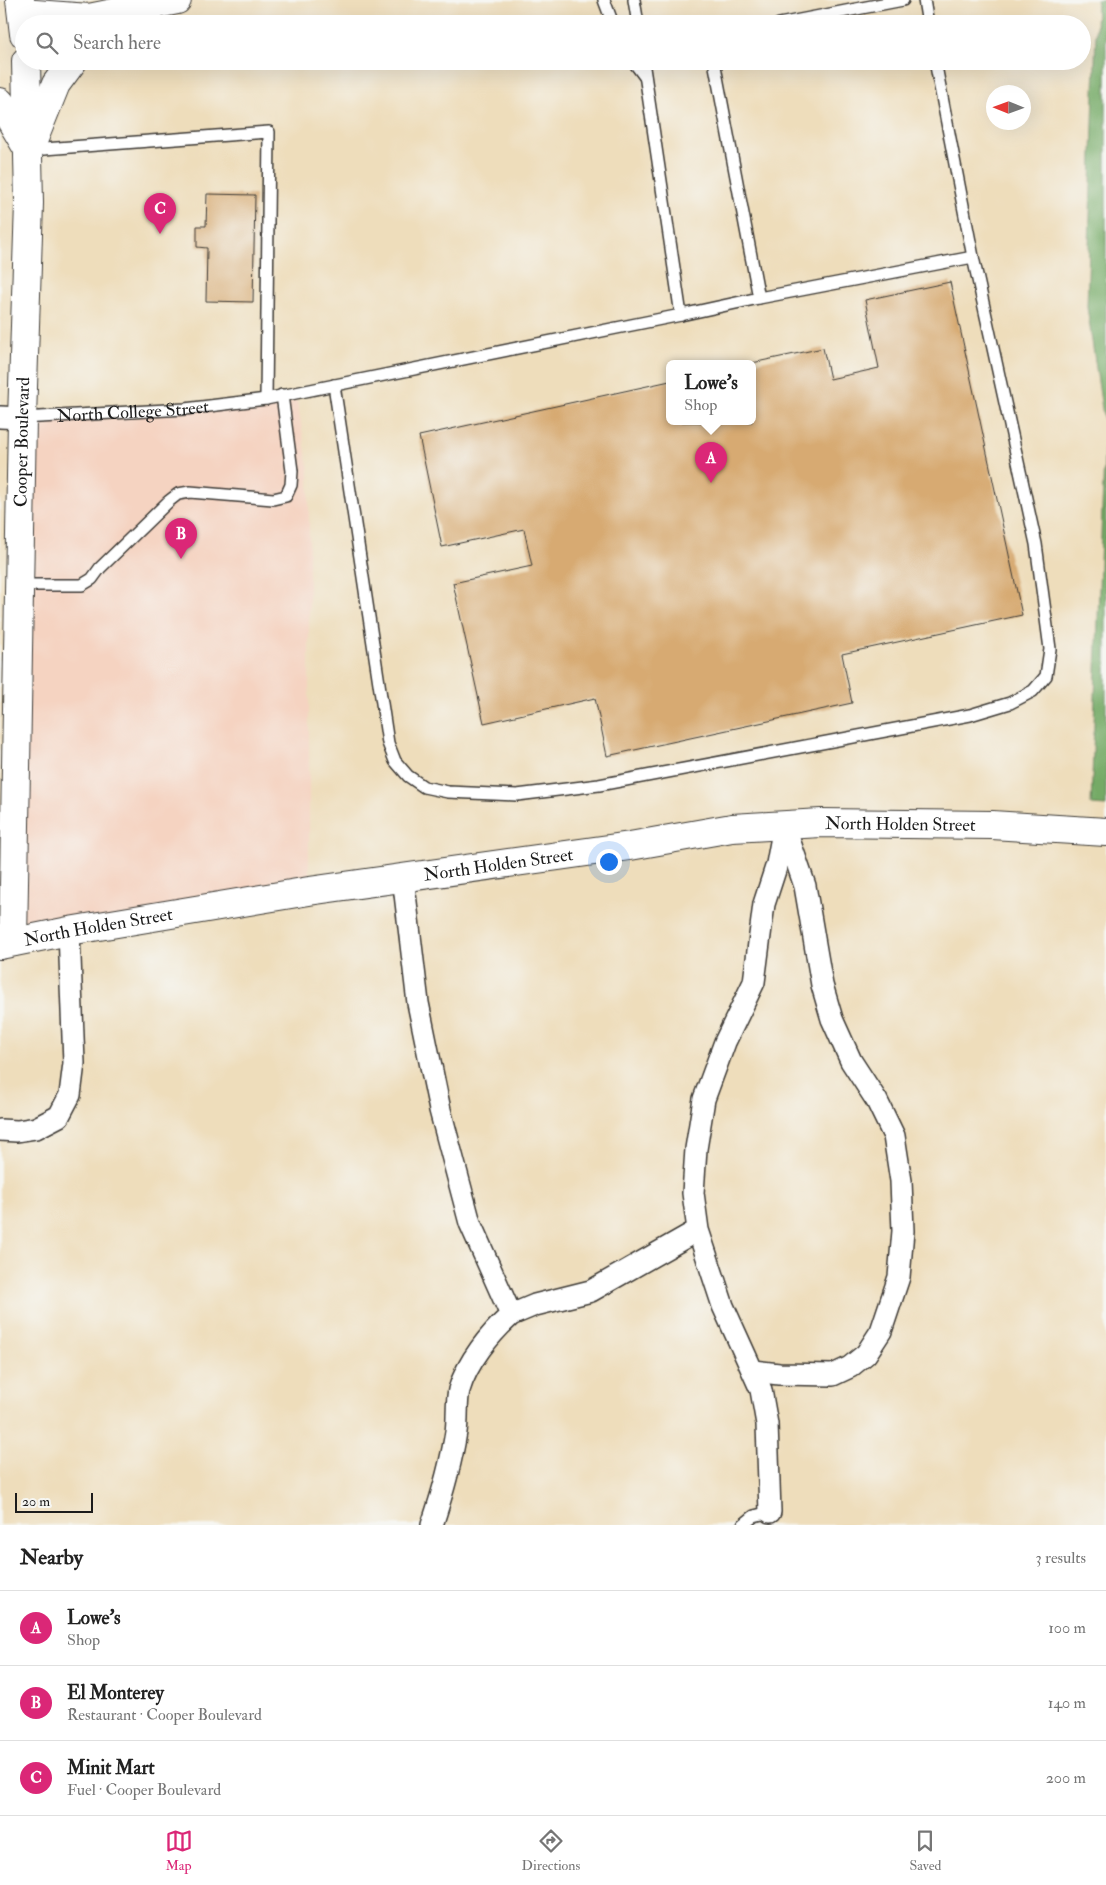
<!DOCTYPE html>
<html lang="en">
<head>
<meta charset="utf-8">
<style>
	:root { --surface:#fff; --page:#f6f6f6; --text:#222; --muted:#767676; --line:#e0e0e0; --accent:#db2777 }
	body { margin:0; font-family:"IM FELL Double Pica",serif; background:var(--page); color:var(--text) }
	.compass { position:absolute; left:986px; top:85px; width:45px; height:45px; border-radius:50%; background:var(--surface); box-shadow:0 5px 20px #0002; rotate:271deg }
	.scale { position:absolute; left:15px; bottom:12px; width:78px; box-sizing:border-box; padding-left:5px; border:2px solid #1c1c1c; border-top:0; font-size:14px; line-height:18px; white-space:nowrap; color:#1c1c1c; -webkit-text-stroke:4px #f6f6f2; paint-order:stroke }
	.you { position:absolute; left:608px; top:861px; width:18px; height:18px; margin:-12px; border:4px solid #fff; border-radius:50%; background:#1a73e8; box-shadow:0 0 0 8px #1a73e833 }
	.badge { display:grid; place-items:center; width:32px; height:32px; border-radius:50%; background:var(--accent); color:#fff; font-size:16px; font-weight:700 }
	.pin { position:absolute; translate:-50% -41px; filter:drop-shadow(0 1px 2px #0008) }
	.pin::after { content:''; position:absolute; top:26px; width:18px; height:15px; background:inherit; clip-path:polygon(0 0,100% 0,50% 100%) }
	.popup { position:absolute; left:666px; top:360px; width:90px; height:65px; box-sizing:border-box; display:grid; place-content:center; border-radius:8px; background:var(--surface); filter:drop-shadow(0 1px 4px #0005); font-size:16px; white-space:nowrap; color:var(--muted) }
	.popup b { font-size:19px; color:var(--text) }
	.popup::after { content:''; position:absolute; left:50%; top:100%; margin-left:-10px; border:10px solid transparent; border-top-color:var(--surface) }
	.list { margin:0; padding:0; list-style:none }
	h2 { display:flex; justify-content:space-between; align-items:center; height:65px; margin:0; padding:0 20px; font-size:21px }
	h2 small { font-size:16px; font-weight:400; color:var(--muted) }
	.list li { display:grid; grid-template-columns:32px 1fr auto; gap:15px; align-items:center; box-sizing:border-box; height:75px; padding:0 20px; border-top:1px solid var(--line) }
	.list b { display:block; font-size:19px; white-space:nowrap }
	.list p { margin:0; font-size:16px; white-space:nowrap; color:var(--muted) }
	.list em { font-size:16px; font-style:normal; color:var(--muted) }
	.icon { flex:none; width:28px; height:28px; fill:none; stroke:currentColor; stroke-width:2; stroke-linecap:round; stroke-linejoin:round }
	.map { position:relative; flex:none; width:1106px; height:1525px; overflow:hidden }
	.search { position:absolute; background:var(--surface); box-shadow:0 5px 20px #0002; left:15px; right:15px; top:15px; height:55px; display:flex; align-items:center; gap:12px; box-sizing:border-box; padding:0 18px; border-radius:28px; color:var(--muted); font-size:19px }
	.sheet { height:290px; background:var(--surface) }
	nav { display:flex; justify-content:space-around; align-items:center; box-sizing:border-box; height:70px; border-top:1px solid var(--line); background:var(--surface); font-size:14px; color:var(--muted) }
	nav a { display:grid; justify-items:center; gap:2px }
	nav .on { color:var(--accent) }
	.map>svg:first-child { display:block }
	.built { fill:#f5d3c1 }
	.forest { fill:#74aa66; stroke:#486341 }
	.building { fill:#d7aa72 }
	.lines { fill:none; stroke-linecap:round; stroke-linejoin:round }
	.service-casing { stroke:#3c3934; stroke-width:14 }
	.minor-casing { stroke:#3c3934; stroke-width:24 }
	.tertiary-casing { stroke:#3c3934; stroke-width:30 }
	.secondary-casing { stroke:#3c3934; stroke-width:30 }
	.primary-casing { stroke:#3c3934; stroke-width:30 }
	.service { stroke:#fff; stroke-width:11 }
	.minor { stroke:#fff; stroke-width:21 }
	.tertiary { stroke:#fff; stroke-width:28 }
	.secondary { stroke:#fff; stroke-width:28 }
	.primary { stroke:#fff; stroke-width:28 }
	.labels { text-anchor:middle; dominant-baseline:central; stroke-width:4; stroke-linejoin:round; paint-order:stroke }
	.street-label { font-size:18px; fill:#1c1c1c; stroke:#f6f6f2 }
</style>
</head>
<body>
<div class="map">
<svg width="1106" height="1525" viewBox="0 0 1106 1525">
	<rect width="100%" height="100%" fill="#f6f6f2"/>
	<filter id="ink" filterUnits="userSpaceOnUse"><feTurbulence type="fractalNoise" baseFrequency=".02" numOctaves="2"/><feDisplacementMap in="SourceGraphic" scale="10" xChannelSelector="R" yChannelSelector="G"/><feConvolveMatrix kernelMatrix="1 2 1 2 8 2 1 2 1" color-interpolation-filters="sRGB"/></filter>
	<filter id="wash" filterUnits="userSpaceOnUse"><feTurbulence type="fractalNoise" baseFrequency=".0096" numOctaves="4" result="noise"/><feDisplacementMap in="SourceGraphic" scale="20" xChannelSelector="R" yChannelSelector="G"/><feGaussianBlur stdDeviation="1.12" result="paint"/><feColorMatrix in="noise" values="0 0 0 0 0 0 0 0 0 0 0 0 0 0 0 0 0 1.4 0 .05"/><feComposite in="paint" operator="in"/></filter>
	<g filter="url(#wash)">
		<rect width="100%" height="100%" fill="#edb"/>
		<path class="built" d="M266,399L297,401L309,470V891L13,942L22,418Z"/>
		<path class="forest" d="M1097,0H1106V806L1091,805L1105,429L1087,307Z"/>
		<g id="blocks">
			<path class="building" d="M207,194L255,195L253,302L206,301L207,248L197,247V226H206Z
				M950,282L1022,615L842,654L852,703L607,756L595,698L484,723L453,583L532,566L524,529L442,547L419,436L670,381V422H752V363L823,348L830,379L879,368L865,300Z"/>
		</g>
	</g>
	<g filter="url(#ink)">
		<use href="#blocks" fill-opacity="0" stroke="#3c3934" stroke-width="1"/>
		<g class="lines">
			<defs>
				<g id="service">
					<path d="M604,0L613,24"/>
					<path d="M634,0L638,24"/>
					<path d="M924,0L928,24"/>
					<path d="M779,24L903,0"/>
					<path d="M633,61L645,77"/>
					<path d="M714,61L759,298L973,257"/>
					<path d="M31,150L269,132L266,399"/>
					<path d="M681,315L759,298"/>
					<path d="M334,385L388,743L395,761L408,776L424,787L448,792L517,795L599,785L970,715L1010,703L1033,691L1046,676L1050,649L1036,544L973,257L935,61"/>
					<path id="s1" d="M22,418L185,409L266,399L681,315L643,61"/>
					<path d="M20,585H82L92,579L100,568L169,501L178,494L190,492L273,499L286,496L291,485L292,471L282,395"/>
					<path d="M743,1525L754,1516L770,1512"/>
				</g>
				<path id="minor" d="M0,417L22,418
					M403,877L418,1003L440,1110L470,1223L511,1315C490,1334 467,1362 459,1390C456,1403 458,1419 456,1432C451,1464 442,1495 432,1525
					M0,1130L17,1131L36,1128L59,1116L70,1095L74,1063L69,931
					M511,1315L535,1305L591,1291L698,1230
					M754,1371L779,1374L833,1375L850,1367L866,1354L881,1331L899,1277L903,1231L901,1181L894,1136L877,1101L851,1061L832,1019L822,985L805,886L785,828
					M770,1512L767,1424L761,1390L723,1306L698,1230L693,1193L696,1149L704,1099L725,1042L754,982L764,904L777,864L784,826"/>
				<g id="tertiary">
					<path d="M20,0L24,34"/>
					<path id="s2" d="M13,942L22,418L29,203L26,61"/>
				</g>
				<g id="secondary">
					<path id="s3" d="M0,945L69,931L309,891L630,846L732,828L821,823L992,825L1106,832"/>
				</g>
				<path id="primary" d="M22,13L89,18L177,0
					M0,102L29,151
					M29,151L56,84L73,61"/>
			</defs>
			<use href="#service" class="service-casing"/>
			<use href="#minor" class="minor-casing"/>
			<use href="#tertiary" class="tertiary-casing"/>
			<use href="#secondary" class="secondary-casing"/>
			<use href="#primary" class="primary-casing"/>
			<use href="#service" class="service"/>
			<use href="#minor" class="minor"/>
			<use href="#tertiary" class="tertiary"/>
			<use href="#secondary" class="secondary"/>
			<use href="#primary" class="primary"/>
		</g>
	</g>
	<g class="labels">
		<g class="street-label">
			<text stroke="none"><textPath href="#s1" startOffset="111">North College Street</textPath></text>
			<text stroke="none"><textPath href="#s2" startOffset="500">Cooper Boulevard</textPath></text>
			<text stroke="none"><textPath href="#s3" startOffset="910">North Holden Street</textPath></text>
			<text stroke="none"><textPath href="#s3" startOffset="505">North Holden Street</textPath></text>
			<text stroke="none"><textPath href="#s3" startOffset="100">North Holden Street</textPath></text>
		</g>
	</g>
</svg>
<svg class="compass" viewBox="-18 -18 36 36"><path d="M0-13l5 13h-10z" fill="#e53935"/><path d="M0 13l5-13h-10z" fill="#767676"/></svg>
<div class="scale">20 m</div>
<div class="you"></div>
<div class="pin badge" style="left:711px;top:483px">A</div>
<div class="popup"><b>Lowe's</b>Shop</div>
<div class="pin badge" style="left:181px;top:559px">B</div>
<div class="pin badge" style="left:160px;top:234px">C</div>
<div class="search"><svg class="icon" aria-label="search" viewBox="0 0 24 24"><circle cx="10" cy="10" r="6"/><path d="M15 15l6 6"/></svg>Search here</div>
</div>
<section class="sheet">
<h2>Nearby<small>3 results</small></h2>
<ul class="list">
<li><span class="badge">A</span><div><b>Lowe's</b><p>Shop</p></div><em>100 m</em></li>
<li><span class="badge">B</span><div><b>El Monterey</b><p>Restaurant · Cooper Boulevard</p></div><em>140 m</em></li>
<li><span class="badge">C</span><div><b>Minit Mart</b><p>Fuel · Cooper Boulevard</p></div><em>200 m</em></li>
</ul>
</section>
<nav>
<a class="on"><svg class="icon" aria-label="map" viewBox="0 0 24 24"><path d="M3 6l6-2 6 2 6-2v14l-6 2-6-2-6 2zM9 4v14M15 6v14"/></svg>Map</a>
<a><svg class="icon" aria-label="directions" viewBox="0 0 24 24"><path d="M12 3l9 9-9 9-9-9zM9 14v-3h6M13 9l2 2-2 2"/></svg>Directions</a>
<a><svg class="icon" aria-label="saved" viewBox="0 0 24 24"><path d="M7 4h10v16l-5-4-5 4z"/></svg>Saved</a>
</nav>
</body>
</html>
